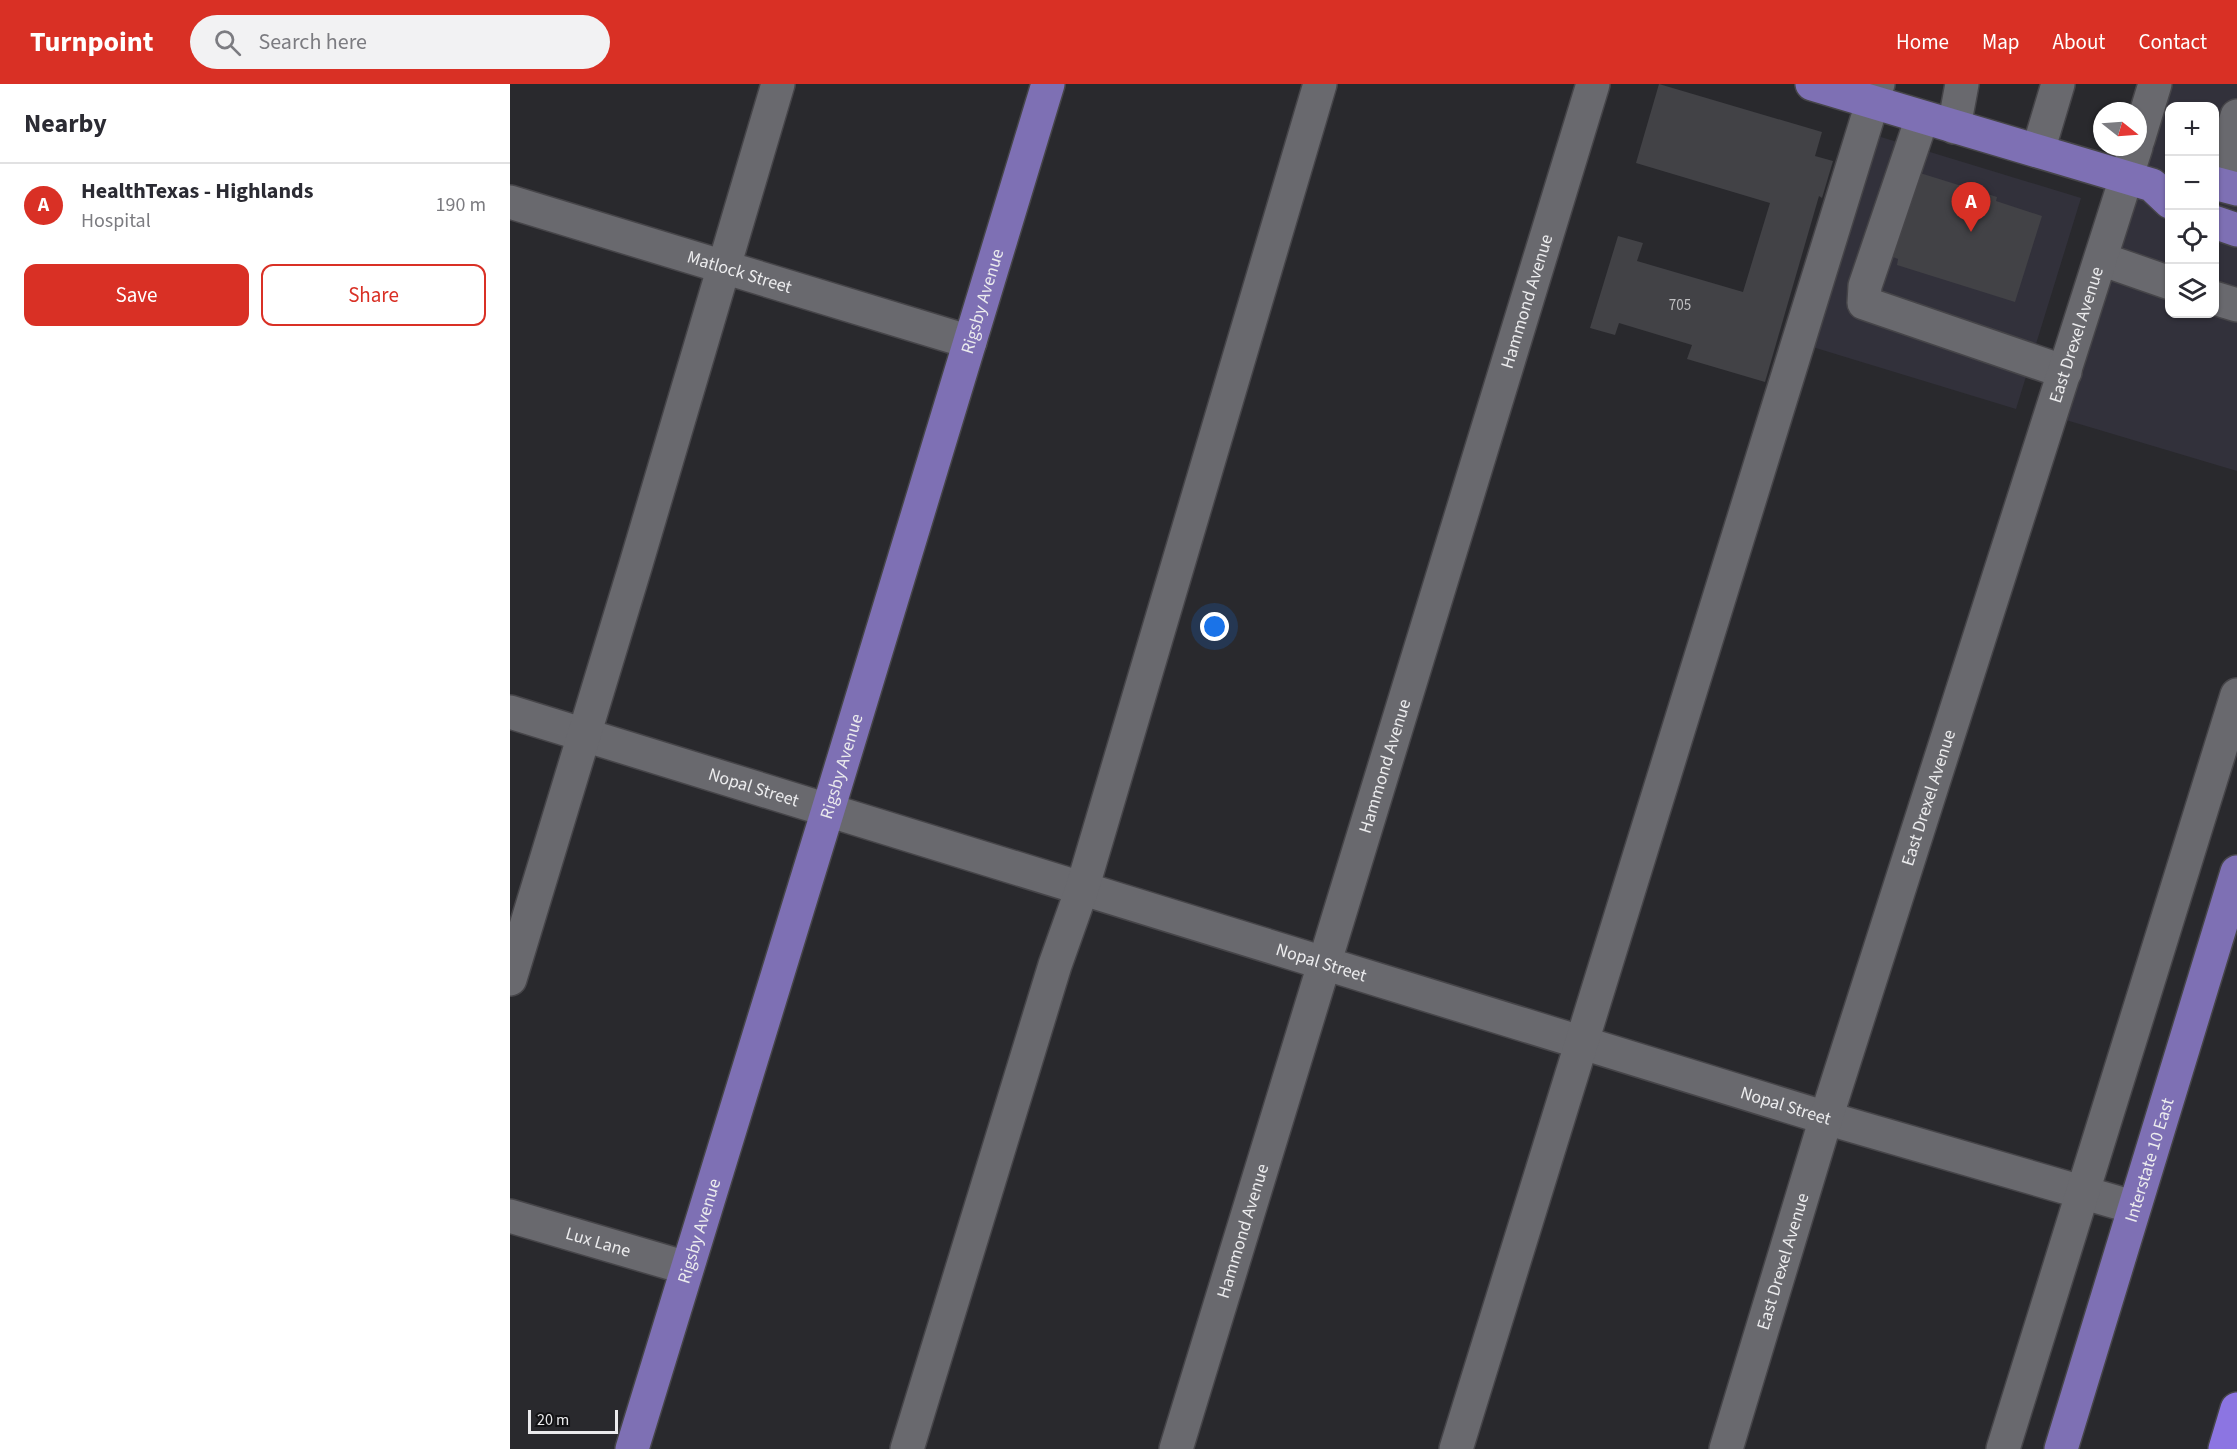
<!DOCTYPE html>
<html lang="en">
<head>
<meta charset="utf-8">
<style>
	:root { --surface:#fff; --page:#f2f2f3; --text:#2b2b33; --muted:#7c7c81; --line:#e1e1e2; --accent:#d93025 }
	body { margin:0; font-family:"Source Sans 3",sans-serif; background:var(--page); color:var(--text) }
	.controls { position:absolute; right:18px; top:18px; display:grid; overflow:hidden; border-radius:12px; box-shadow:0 2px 4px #0004 }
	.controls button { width:54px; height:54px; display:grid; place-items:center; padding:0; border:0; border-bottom:2px solid var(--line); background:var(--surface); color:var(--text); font:30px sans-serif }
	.compass { position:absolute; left:1583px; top:18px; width:54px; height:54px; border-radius:50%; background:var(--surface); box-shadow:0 2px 4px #0004; rotate:107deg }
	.scale { position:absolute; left:18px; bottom:15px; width:90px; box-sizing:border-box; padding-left:6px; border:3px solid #ebebed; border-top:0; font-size:16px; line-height:21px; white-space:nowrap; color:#ebebed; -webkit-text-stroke:4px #121214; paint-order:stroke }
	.you { position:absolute; left:705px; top:543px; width:21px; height:21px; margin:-15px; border:4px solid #fff; border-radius:50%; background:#1a73e8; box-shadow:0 0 0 9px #1a73e833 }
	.badge { display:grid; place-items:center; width:39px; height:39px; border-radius:50%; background:var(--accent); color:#fff; font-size:20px; font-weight:700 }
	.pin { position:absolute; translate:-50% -50px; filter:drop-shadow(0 2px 3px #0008) }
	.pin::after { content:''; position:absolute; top:32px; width:21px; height:18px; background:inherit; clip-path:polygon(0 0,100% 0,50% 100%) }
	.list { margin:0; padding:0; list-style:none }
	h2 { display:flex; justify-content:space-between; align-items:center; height:78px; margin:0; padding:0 24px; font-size:26px }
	h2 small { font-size:20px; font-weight:400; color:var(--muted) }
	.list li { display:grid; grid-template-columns:39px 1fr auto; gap:18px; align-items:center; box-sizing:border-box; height:84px; padding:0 24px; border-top:2px solid var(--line) }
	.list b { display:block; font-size:22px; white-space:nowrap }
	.list p { margin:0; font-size:20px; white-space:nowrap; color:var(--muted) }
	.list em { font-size:20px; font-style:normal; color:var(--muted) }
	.actions { display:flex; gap:12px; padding:18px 24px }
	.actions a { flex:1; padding:14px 0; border:2px solid var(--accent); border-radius:12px; text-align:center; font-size:21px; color:var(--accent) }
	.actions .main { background:var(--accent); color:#fff }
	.icon { flex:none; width:33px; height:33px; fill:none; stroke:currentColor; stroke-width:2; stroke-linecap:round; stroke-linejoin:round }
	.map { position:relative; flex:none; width:1727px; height:1365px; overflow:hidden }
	header { display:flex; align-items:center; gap:36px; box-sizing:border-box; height:84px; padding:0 30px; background:var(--accent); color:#fff }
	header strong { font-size:28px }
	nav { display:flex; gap:33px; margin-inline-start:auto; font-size:21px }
	.search { width:420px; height:54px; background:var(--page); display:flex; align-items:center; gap:15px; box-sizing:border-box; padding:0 21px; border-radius:33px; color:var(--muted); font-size:22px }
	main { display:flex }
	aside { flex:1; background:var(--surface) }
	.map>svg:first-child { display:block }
	.built { fill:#32313b; fill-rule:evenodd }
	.building { fill:#424246 }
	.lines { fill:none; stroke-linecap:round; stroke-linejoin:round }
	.minor-casing { stroke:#464549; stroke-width:36 }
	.major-casing { stroke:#464549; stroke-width:36 }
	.highway-casing { stroke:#464549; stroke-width:36 }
	.minor { stroke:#69696e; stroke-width:33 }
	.major { stroke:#7e70b4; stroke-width:33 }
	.highway { stroke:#8c75e2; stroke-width:33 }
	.labels { text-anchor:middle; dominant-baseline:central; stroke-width:5; stroke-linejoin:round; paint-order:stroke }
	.number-label { font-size:15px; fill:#c1c1c3 }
	.street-label { font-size:18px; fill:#ebebed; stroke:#121214 }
</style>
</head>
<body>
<header>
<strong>Turnpoint</strong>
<div class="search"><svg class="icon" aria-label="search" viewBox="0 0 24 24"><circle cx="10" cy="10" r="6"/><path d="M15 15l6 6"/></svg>Search here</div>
<nav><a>Home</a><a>Map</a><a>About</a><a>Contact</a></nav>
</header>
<main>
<aside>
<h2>Nearby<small></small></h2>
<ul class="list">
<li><span class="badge">A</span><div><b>HealthTexas - Highlands</b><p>Hospital</p></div><em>190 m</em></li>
</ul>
<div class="actions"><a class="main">Save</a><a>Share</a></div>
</aside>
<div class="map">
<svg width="1727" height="1365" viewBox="0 0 1727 1365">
	<rect width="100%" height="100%" fill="#29292d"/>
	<path class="built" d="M1661,0H1727V387L1556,336ZM1660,22H1704V230H1660Z
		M1361,50L1571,114L1506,325L1296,261Z"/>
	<path class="building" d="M1149,0L1312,48L1305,72L1323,77L1312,114L1309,112L1255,298L1177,275L1182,261L1109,239L1105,251L1080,244L1108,152L1133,159L1127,177L1233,208L1260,119L1126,79Z
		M1410,89L1487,113L1486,117L1532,132L1505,218L1387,181L1388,175L1383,173Z"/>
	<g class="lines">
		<defs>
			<g id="minor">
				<path d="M1412,34L1355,202L1354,219L1555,288"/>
				<path d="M1444,43L1452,0"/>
				<path d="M1628,56L1645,0"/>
				<path d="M1528,67L1548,0"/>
				<path d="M1707,99L1727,32"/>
				<path id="s1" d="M0,118L460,258"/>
				<path d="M1591,175L1660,199"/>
				<path d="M1704,214L1727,221"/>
				<path id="s2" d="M0,628L1316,1034L1623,1123"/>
				<path d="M0,895L126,480L268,0"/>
				<path id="s3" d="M0,1132L177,1184"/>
				<path d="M397,1365L545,881L572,805L810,0"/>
				<path id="s4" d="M666,1365L1083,0"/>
				<path d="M946,1365L1368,0"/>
				<path id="s5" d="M1216,1365L1316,1034L1626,63"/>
				<path d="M1493,1365L1727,611"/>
			</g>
			<g id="major">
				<path d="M1302,0L1642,101L1660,118"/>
				<path d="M1704,99L1727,105"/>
				<path d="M1704,138L1727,146"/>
				<path id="s6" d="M122,1365L318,726L538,0"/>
				<path id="s7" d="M1551,1365L1727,788"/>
			</g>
			<path id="highway" d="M1715,1365L1727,1325"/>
		</defs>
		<use href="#minor" class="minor-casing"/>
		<use href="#major" class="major-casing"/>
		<use href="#highway" class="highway-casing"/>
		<use href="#minor" class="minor"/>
		<use href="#major" class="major"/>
		<use href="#highway" class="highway"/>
	</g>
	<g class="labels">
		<g class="number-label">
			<text x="1170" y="221">705</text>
		</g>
		<g class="street-label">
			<text stroke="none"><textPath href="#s1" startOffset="240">Matlock Street</textPath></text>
			<text stroke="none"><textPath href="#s6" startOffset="1200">Rigsby Avenue</textPath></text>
			<text stroke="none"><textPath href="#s4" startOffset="1200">Hammond Avenue</textPath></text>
			<text stroke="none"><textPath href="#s5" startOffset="1168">East Drexel Avenue</textPath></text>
			<text stroke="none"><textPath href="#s4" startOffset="714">Hammond Avenue</textPath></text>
			<text stroke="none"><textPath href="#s6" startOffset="714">Rigsby Avenue</textPath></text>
			<text stroke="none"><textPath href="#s2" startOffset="255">Nopal Street</textPath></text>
			<text stroke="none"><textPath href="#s5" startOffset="682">East Drexel Avenue</textPath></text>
			<text stroke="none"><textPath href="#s2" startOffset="849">Nopal Street</textPath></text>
			<text stroke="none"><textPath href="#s2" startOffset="1335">Nopal Street</textPath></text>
			<text stroke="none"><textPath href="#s7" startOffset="302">Interstate 10 East</textPath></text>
			<text stroke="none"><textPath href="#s6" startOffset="228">Rigsby Avenue</textPath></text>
			<text stroke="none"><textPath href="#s4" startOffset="228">Hammond Avenue</textPath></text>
			<text stroke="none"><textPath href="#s3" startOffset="92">Lux Lane</textPath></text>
			<text stroke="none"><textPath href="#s5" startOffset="196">East Drexel Avenue</textPath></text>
		</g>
	</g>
</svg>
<div class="controls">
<button>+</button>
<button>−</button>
<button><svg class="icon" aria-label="locate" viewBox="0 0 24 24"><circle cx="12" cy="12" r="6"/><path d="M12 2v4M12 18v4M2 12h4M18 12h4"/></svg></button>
<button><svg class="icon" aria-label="layers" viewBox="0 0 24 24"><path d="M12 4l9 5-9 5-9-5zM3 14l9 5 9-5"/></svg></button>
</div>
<svg class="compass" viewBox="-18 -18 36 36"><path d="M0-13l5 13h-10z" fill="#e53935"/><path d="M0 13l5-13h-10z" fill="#7c7c81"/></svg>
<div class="scale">20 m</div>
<div class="you"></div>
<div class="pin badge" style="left:1461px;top:148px">A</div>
</div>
</main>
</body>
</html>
